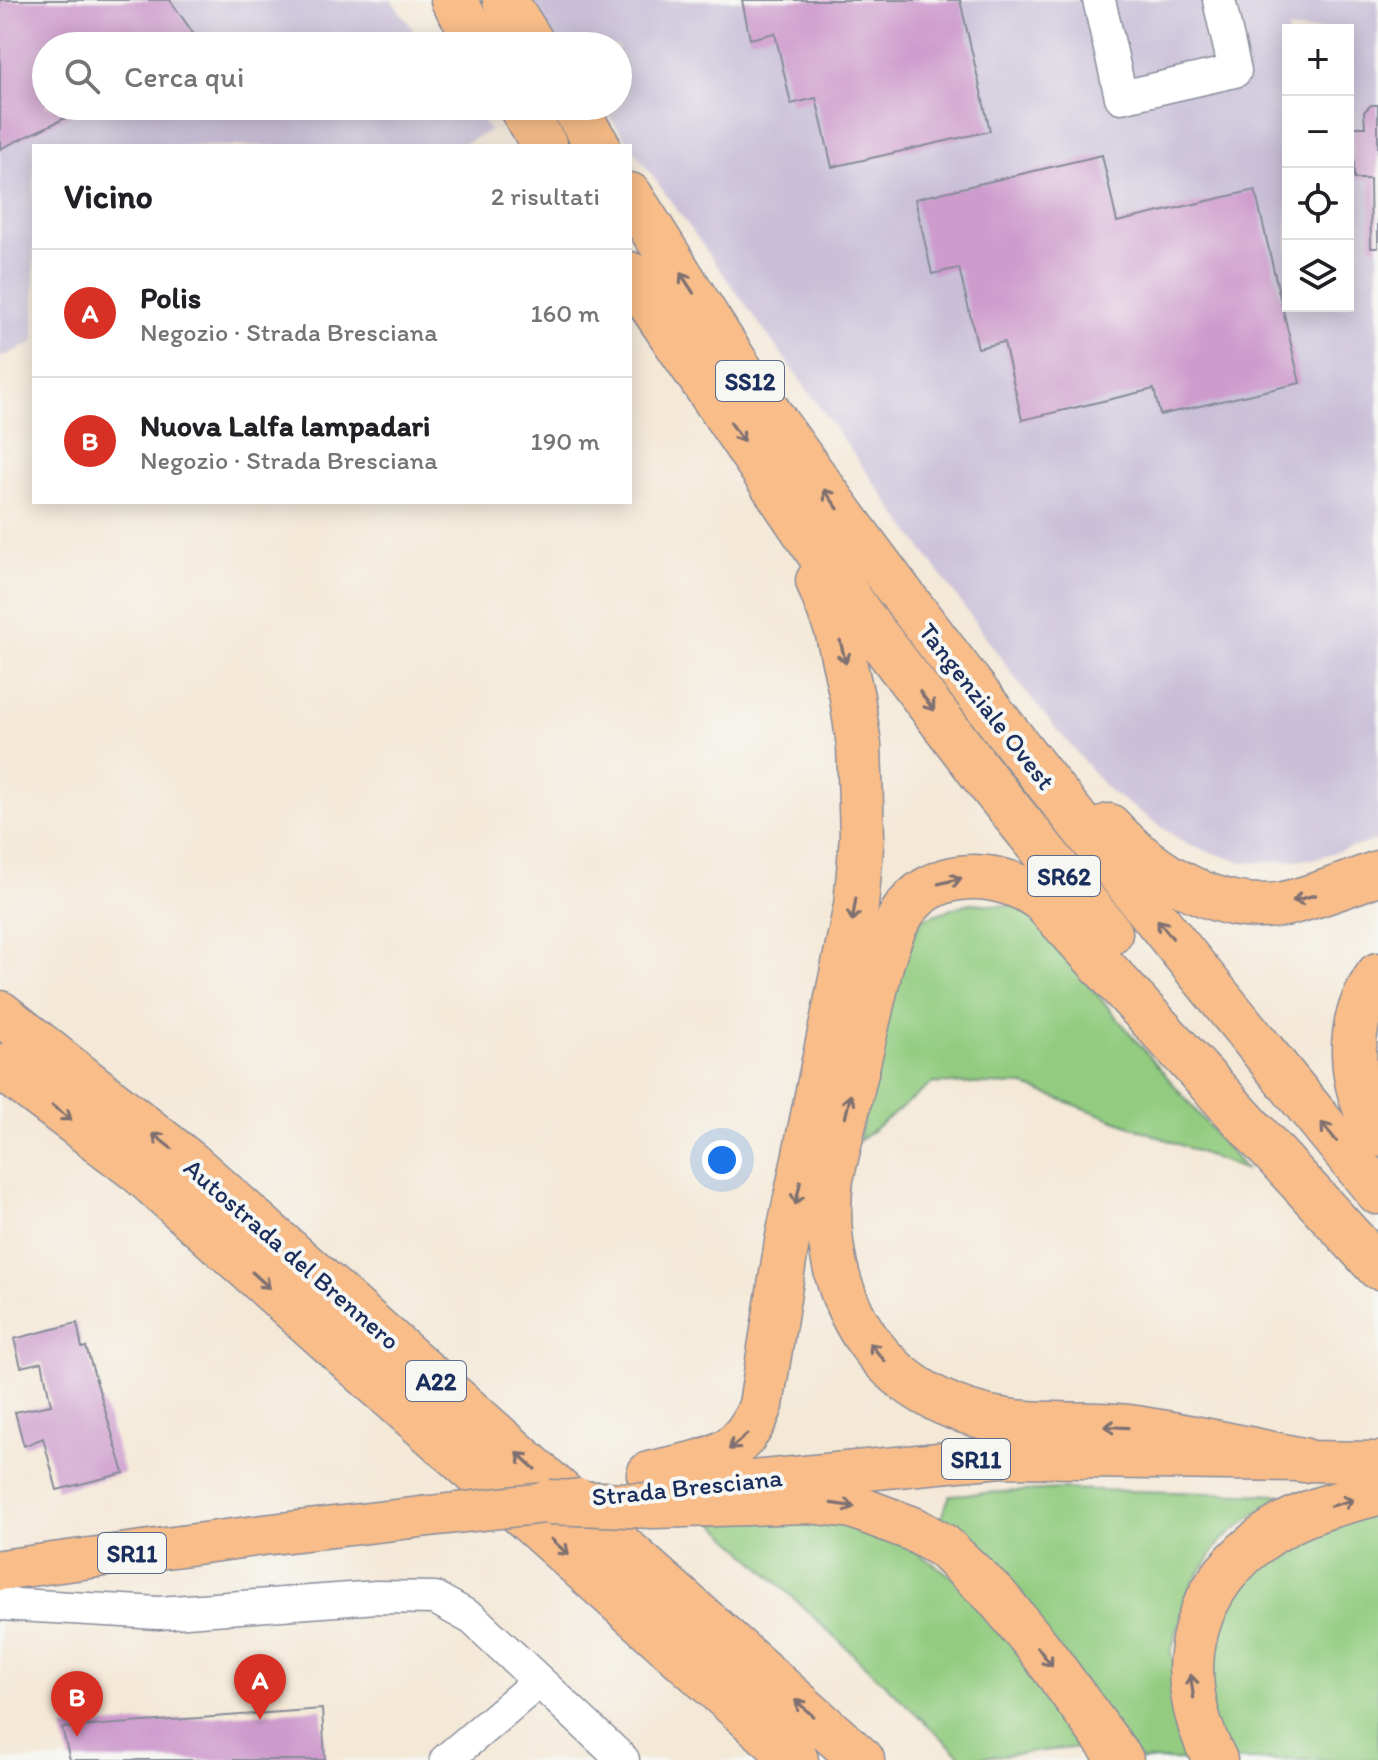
<!DOCTYPE html>
<html lang="it">
<head>
<meta charset="utf-8">
<style>
	:root { --surface:#fff; --page:#f2f2f2; --text:#202124; --muted:#757577; --line:#e0e0e0; --accent:#d93025 }
	body { margin:0; font-family:Itim,sans-serif; background:var(--page); color:var(--text) }
	.controls { position:absolute; right:24px; top:24px; display:grid; overflow:hidden; border-radius:0px; box-shadow:0 4px 20px #0003 }
	.controls button { width:72px; height:72px; display:grid; place-items:center; padding:0; border:0; border-bottom:2px solid var(--line); background:var(--surface); color:var(--text); font:40px sans-serif }
	.you { position:absolute; left:722px; top:1160px; width:28px; height:28px; margin:-20px; border:6px solid #fff; border-radius:50%; background:#1a73e8; box-shadow:0 0 0 12px #1a73e833 }
	.badge { display:grid; place-items:center; width:52px; height:52px; border-radius:50%; background:var(--accent); color:#fff; font-size:26px; font-weight:700 }
	.pin { position:absolute; translate:-50% -66px; filter:drop-shadow(0 2px 4px #0008) }
	.pin::after { content:''; position:absolute; top:42px; width:28px; height:24px; background:inherit; clip-path:polygon(0 0,100% 0,50% 100%) }
	.list { margin:0; padding:0; list-style:none }
	h2 { display:flex; justify-content:space-between; align-items:center; height:104px; margin:0; padding:0 32px; font-size:34px }
	h2 small { font-size:26px; font-weight:400; color:var(--muted) }
	.list li { display:grid; grid-template-columns:52px 1fr auto; gap:24px; align-items:center; box-sizing:border-box; height:128px; padding:0 32px; border-top:2px solid var(--line) }
	.list b { display:block; font-size:30px; white-space:nowrap }
	.list p { margin:0; font-size:26px; white-space:nowrap; color:var(--muted) }
	.list em { font-size:26px; font-style:normal; color:var(--muted) }
	.icon { flex:none; width:44px; height:44px; fill:none; stroke:currentColor; stroke-width:2; stroke-linecap:round; stroke-linejoin:round }
	.map { position:relative; flex:none; width:1378px; height:1760px; overflow:hidden }
	.search { position:absolute; background:var(--surface); box-shadow:0 4px 20px #0003; left:32px; top:32px; width:600px; height:88px; display:flex; align-items:center; gap:20px; box-sizing:border-box; padding:0 28px; border-radius:44px; color:var(--muted); font-size:30px }
	.panel { position:absolute; background:var(--surface); box-shadow:0 4px 20px #0003; left:32px; top:144px; width:600px; height:360px; border-radius:0px }
	.map>svg:first-child { display:block }
	.industrial { fill:#c9bfd8; fill-rule:evenodd }
	.green { fill:#93cc80; stroke:#577e6f; stroke-width:2 }
	.building { fill:#ce9bcd }
	.lines { fill:none; stroke-linecap:round; stroke-linejoin:round }
	.minor-casing { stroke:#888c9a; stroke-width:35 }
	.major-casing { stroke:#888c9a; stroke-width:43 }
	.highway-casing { stroke:#888c9a; stroke-width:47 }
	.minor { stroke:#fff; stroke-width:32 }
	.major { stroke:#f8bd89; stroke-width:40 }
	.highway { stroke:#f8bd89; stroke-width:44 }
	.major-bridge-casing { stroke:#888c9a; stroke-width:43; stroke-linecap:butt }
	.highway-bridge-casing { stroke:#888c9a; stroke-width:47; stroke-linecap:butt }
	.major-bridge { stroke:#f8bd89; stroke-width:40 }
	.highway-bridge { stroke:#f8bd89; stroke-width:44 }
	.oneway { stroke:#7e6f71 }
	.labels { text-anchor:middle; dominant-baseline:central; stroke-width:8; stroke-linejoin:round; paint-order:stroke }
	.shield { fill:#f6f6f2; stroke:#5d6b8a; stroke-width:2 }
	.shield-label { font-size:24px; font-weight:bold; fill:#1b2f5e }
	.street-label { font-size:26px; fill:#1b2f5e; stroke:#f6f6f2 }
</style>
</head>
<body>
<div class="map">
<svg width="1378" height="1760" viewBox="0 0 1378 1760">
	<rect width="100%" height="100%" fill="#f6f6f2"/>
	<filter id="ink" filterUnits="userSpaceOnUse"><feTurbulence type="fractalNoise" baseFrequency=".0125" numOctaves="2"/><feDisplacementMap in="SourceGraphic" scale="16" xChannelSelector="R" yChannelSelector="G"/><feConvolveMatrix kernelMatrix="1 2 1 2 8 2 1 2 1" color-interpolation-filters="sRGB"/></filter>
	<filter id="wash" filterUnits="userSpaceOnUse"><feTurbulence type="fractalNoise" baseFrequency=".006" numOctaves="4" result="noise"/><feDisplacementMap in="SourceGraphic" scale="32" xChannelSelector="R" yChannelSelector="G"/><feGaussianBlur stdDeviation="1.8" result="paint"/><feColorMatrix in="noise" values="0 0 0 0 0 0 0 0 0 0 0 0 0 0 0 0 0 1.4 0 .05"/><feComposite in="paint" operator="in"/></filter>
	<g filter="url(#wash)">
		<rect width="100%" height="100%" fill="#f4e8d6"/>
		<path class="industrial" d="M0,0H391L426,46H46V106H471L490,131L458,146H34V342L0,358Z
			M530,0H1378V840L1312,859L1244,863L1186,844L1108,790L1024,690L602,106H618V46H560ZM1288,30H1348V306H1288Z"/>
		<path class="green" d="M970,903L1023,907L1246,1170L1023,1085L933,1083L859,1141L895,961L924,918Z
			M1060,1489L1280,1495L1221,1541L1191,1585L1171,1652L1200,1760H1140L940,1520L950,1495Z
			M1378,1506V1760H1230L1206,1717L1208,1625L1266,1547Z
			M815,1517L878,1526L988,1601L1092,1746L964,1759L713,1522Z"/>
		<g id="blocks">
			<path class="building" d="M0,0H170L202,46H46V106H91L0,149Z
				M742,0H960L990,131L832,167L816,98L791,104L775,33L750,39Z
				M1371,105H1378V248H1371L1370,179H1354L1353,127H1365L1364,112Z
				M1102,155L1117,222L1255,190L1300,383L1160,415L1154,389L1022,420L1004,342L978,348L959,268L932,274L915,199Z
				M77,1323L82,1348L86,1347L124,1473L57,1490L43,1438L24,1446L15,1412L51,1405L42,1362L21,1367L14,1339Z
				M322,1709L325,1760H70L62,1728Z"/>
		</g>
	</g>
	<g filter="url(#ink)">
		<use href="#blocks" fill-opacity="0" stroke="#888c9a" stroke-width="2"/>
		<g class="lines">
			<defs>
				<path id="minor" d="M1099,0L1121,97L1235,71L1219,0
					M0,1604L159,1613L377,1597L435,1598L473,1619L623,1760
					M446,1760L539,1681"/>
				<path id="major" d="M679,1488L1001,1457L1378,1462
					M0,1570L263,1535L421,1517"/>
				<path id="highway" d="M453,0L482,46
					M505,0L534,46
					M520,106L545,146
					M573,106L598,146
					M630,195C680,272 726,352 779,427C967,691 1173,941 1378,1192
					M630,274L860,614L994,790L1110,933
					M1109,826C1151,872 1218,916 1284,904C1316,897 1347,884 1378,873
					M1378,975C1344,1024 1348,1083 1378,1134
					M0,1013L190,1163L862,1760
					M0,1066L140,1172L796,1760
					M1303,1460C1245,1449 1187,1435 1129,1427C1089,1422 1047,1427 1007,1421C881,1403 817,1300 831,1179L881,965C887,946 893,925 906,908C940,865 1003,871 1042,900L1378,1267
					M649,1474C701,1461 741,1462 761,1405L787,1242L856,906L862,836L859,745L852,697L837,630L818,581
					M654,1506L808,1501L852,1506L913,1529L943,1546L996,1596L1039,1648L1121,1760
					M1215,1760C1168,1670 1191,1580 1280,1527C1310,1509 1344,1502 1378,1493"/>
			</defs>
			<use href="#minor" class="minor-casing"/>
			<use href="#major" class="major-casing"/>
			<use href="#highway" class="highway-casing"/>
			<use href="#minor" class="minor"/>
			<use href="#major" class="major"/>
			<use href="#highway" class="highway"/>
			<defs>
				<path id="major-bridge" d="M421,1517L580,1499"/>
				<path id="highway-bridge" d="M549,1502L654,1506"/>
			</defs>
			<use href="#major-bridge" class="major-bridge-casing"/>
			<use href="#highway-bridge" class="highway-bridge-casing"/>
			<use href="#major-bridge" class="major-bridge"/>
			<use href="#highway-bridge" class="highway-bridge"/>
		</g>
		<defs><path id="oneway-shaft" d="M-6 0H5M1.5-3L5.5 0L1.5 3" fill="none" stroke-width="1.6" stroke-linecap="round" stroke-linejoin="round" transform="scale(2)"/></defs>
		<g class="oneway">
			<use href="#oneway-shaft" transform="translate(687 283) rotate(-123)"/>
			<use href="#oneway-shaft" transform="translate(737 432) rotate(56)"/>
			<use href="#oneway-shaft" transform="translate(831 499) rotate(-126)"/>
			<use href="#oneway-shaft" transform="translate(843 652) rotate(76)"/>
			<use href="#oneway-shaft" transform="translate(927 701) rotate(53)"/>
			<use href="#oneway-shaft" transform="translate(950 881) rotate(-14)"/>
			<use href="#oneway-shaft" transform="translate(1304 898) rotate(165)"/>
			<use href="#oneway-shaft" transform="translate(854 910) rotate(99)"/>
			<use href="#oneway-shaft" transform="translate(1165 929) rotate(-129)"/>
			<use href="#oneway-shaft" transform="translate(848 1106) rotate(-77)"/>
			<use href="#oneway-shaft" transform="translate(62 1113) rotate(37)"/>
			<use href="#oneway-shaft" transform="translate(1329 1132) rotate(-129)"/>
			<use href="#oneway-shaft" transform="translate(162 1141) rotate(-142)"/>
			<use href="#oneway-shaft" transform="translate(798 1193) rotate(102)"/>
			<use href="#oneway-shaft" transform="translate(261 1280) rotate(42)"/>
			<use href="#oneway-shaft" transform="translate(877 1352) rotate(-131)"/>
			<use href="#oneway-shaft" transform="translate(1116 1427) rotate(-177)"/>
			<use href="#oneway-shaft" transform="translate(738 1442) rotate(139)"/>
			<use href="#oneway-shaft" transform="translate(526 1461) rotate(-138)"/>
			<use href="#oneway-shaft" transform="translate(1342 1503) rotate(-16)"/>
			<use href="#oneway-shaft" transform="translate(843 1505) rotate(8)"/>
			<use href="#oneway-shaft" transform="translate(560 1547) rotate(42)"/>
			<use href="#oneway-shaft" transform="translate(1045 1657) rotate(53)"/>
			<use href="#oneway-shaft" transform="translate(1192 1686) rotate(-97)"/>
			<use href="#oneway-shaft" transform="translate(804 1708) rotate(-138)"/>
		</g>
	</g>
	<g class="labels">
		<g class="shield">
			<rect x="716" y="361" width="68" height="40" rx="6"/>
			<rect x="1028" y="856" width="72" height="40" rx="6"/>
			<rect x="406" y="1361" width="60" height="40" rx="6"/>
			<rect x="942" y="1439" width="68" height="40" rx="6"/>
			<rect x="98" y="1533" width="68" height="40" rx="6"/>
		</g>
		<g class="shield-label">
			<text x="750" y="381">SS12</text>
			<text x="1064" y="876">SR62</text>
			<text x="436" y="1381">A22</text>
			<text x="976" y="1459">SR11</text>
			<text x="132" y="1553">SR11</text>
		</g>
		<g class="street-label">
			<text transform="translate(987 706) rotate(52)">Tangenziale Ovest</text>
			<text transform="translate(292 1254) rotate(41)">Autostrada del Brennero</text>
			<text transform="translate(687 1487) rotate(-6)">Strada Bresciana</text>
		</g>
	</g>
</svg>
<div class="controls">
<button>+</button>
<button>−</button>
<button><svg class="icon" aria-label="locate" viewBox="0 0 24 24"><circle cx="12" cy="12" r="6"/><path d="M12 2v4M12 18v4M2 12h4M18 12h4"/></svg></button>
<button><svg class="icon" aria-label="layers" viewBox="0 0 24 24"><path d="M12 4l9 5-9 5-9-5zM3 14l9 5 9-5"/></svg></button>
</div>
<div class="you"></div>
<div class="pin badge" style="left:260px;top:1720px">A</div>
<div class="pin badge" style="left:77px;top:1737px">B</div>
<div class="search"><svg class="icon" aria-label="search" viewBox="0 0 24 24"><circle cx="10" cy="10" r="6"/><path d="M15 15l6 6"/></svg>Cerca qui</div>
<section class="panel">
<h2>Vicino<small>2 risultati</small></h2>
<ul class="list">
<li><span class="badge">A</span><div><b>Polis</b><p>Negozio · Strada Bresciana</p></div><em>160 m</em></li>
<li><span class="badge">B</span><div><b>Nuova Lalfa lampadari</b><p>Negozio · Strada Bresciana</p></div><em>190 m</em></li>
</ul>
</section>
</div>
</body>
</html>
